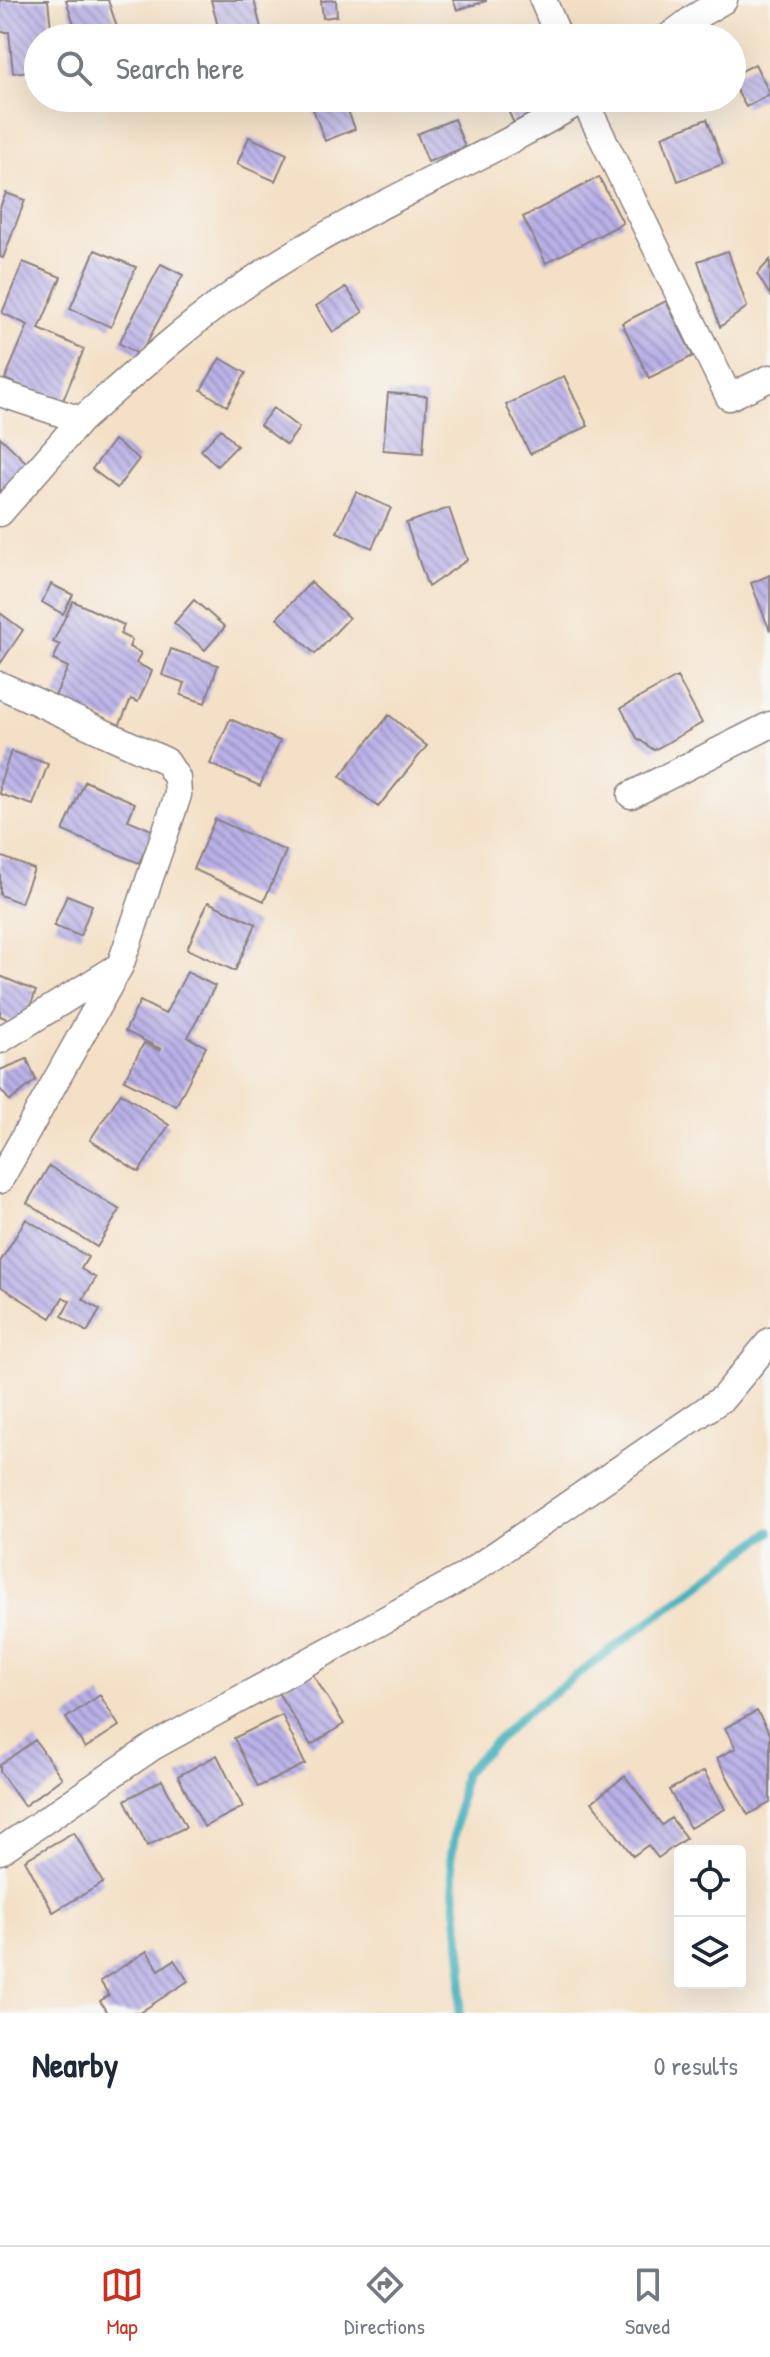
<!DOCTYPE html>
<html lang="en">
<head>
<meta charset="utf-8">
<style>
	:root { --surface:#fff; --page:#f6f6f7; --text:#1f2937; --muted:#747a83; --line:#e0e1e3; --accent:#c8321e }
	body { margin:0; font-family:"Patrick Hand",sans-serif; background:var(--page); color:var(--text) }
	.controls { position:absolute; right:24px; bottom:24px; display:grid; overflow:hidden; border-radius:8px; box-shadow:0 8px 32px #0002 }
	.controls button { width:72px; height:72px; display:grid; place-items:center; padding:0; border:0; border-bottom:2px solid var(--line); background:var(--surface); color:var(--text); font:40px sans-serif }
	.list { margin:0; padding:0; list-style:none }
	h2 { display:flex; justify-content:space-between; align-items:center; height:104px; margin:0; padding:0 32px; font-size:34px }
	h2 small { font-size:26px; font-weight:400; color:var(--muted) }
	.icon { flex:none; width:44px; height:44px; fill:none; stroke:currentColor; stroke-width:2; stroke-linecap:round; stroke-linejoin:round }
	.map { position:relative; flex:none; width:770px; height:2013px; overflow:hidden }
	.search { position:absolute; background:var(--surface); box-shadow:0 8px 32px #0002; left:24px; right:24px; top:24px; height:88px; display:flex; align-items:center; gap:20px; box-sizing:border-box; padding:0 28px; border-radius:44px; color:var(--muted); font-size:30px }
	.sheet { height:232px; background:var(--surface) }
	nav { display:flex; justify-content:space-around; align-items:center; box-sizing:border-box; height:112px; border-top:2px solid var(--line); background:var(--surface); font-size:22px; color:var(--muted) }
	nav a { display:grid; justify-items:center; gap:4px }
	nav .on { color:var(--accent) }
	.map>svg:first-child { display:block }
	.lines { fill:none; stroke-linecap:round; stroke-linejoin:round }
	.stream { stroke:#3fafbb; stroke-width:9 }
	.building { fill:url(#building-back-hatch) }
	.minor-casing { stroke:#8b8180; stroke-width:29 }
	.minor { stroke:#fff; stroke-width:26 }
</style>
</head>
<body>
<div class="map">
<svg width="770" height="2013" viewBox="0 0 770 2013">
	<defs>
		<pattern id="building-back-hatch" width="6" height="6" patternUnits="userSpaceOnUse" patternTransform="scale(2)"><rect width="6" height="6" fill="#b9b0e7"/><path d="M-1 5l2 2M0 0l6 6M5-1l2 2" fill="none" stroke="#968fbc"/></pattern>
	</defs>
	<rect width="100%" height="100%" fill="#f6f6f2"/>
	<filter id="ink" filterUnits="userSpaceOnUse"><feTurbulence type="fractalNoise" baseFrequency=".0125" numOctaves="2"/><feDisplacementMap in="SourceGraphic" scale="16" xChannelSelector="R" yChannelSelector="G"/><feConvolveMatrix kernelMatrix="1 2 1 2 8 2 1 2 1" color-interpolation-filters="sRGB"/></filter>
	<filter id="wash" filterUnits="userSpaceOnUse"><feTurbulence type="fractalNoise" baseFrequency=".006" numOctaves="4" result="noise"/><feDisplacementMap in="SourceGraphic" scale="32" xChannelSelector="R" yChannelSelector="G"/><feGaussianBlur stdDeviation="1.8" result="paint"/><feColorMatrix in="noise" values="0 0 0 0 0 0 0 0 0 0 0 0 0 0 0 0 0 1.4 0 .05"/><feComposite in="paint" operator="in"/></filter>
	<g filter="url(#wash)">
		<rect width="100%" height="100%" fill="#f4e0c6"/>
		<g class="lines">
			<path class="stream" d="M459,2013L463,1965L451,1858L464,1773L523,1715L770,1532"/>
		</g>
		<g id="blocks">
			<path class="building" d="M0,0H48L52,38H38V70L13,73L9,32H0Z
				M66,0H108L120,36L113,38H82L76,30Z
				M211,0H254L261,28L221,38Z
				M336,0L337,16L323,18L321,1Z
				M453,0H486V1L457,10Z
				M755,64L770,94L746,107L732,82V76Z
				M316,98H343L355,129L325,141L310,101Z
				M518,98H543L551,115L517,130L505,104Z
				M454,119L465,147L428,162L417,134Z
				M707,119L723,164L678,181L662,136Z
				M249,137L287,154L275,181L237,164Z
				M599,177L623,223L546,263L523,217Z
				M6,193L25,200L3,258L0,257V207Z
				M95,250L136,267L111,327L70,309Z
				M728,251L747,307L720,327L698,261Z
				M770,260V295L757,274Z
				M23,262L61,277L39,329L84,349L62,403L5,379L28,325L2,313Z
				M161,264L183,275L140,355L119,343Z
				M346,287L363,312L333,332L316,306Z
				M666,301L693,356L649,378L622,323Z
				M220,358L246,373L227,406L201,390Z
				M564,376L588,426L530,454L506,405Z
				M388,393L427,396L423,453L383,450Z
				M273,408L299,428L287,445L260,425Z
				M221,429L237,446L217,466L201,450Z
				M0,437L30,466L0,497Z
				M114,440L139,459L117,488L92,469Z
				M356,492L391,508L372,548L337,532Z
				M449,508L467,560L428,587L406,523Z
				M770,575V631L751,583Z
				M311,582L349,618L315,654L277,618Z
				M51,584L73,595L63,614L42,602Z
				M194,600L225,627L205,650L174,623Z
				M73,601L124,625L120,634L132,640L129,647L141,653L136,663L152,671L138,702L131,699L119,726L55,696L68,667L53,660L60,645L53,642Z
				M0,613L23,630L0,664Z
				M171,649L218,665L205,703L181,695L185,683L162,675Z
				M677,677L702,723L654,750L637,738L621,708Z
				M389,715L427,746L378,807L340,776Z
				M230,719L280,741L260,786L210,764Z
				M11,751L48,764L33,805L0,794V783Z
				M85,781L135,803L128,820L154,831L139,863L63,831Z
				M215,819L286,851L264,901L193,869Z
				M0,856L34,869L21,903L0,895Z
				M67,895L92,905L80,936L54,926Z
				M208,902L256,924L235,971L187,949Z
				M187,972L215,986L188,1037L206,1047L176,1106L124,1080L144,1043L160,1051L161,1049L125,1031L140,1001L165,1014Z
				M0,976L36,991L23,1025L0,1016Z
				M27,1059L36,1080L10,1101L0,1089V1070Z
				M121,1093L169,1125L139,1172L90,1140Z
				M49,1166L120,1210L97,1247L27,1203Z
				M26,1219L88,1257L81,1269L96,1278L83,1299L100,1310L87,1332L62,1316L70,1301L63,1297L51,1318L0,1286V1262Z
				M310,1670L344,1724L311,1745L277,1691Z
				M100,1695L119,1726L85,1748L66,1718Z
				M757,1711L770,1734V1803L748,1815L717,1758L736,1748L725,1728Z
				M282,1715L305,1764L258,1787L234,1738Z
				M35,1740L62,1778L24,1806L0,1772V1765Z
				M217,1755L243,1807L204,1827L178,1776Z
				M704,1771L725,1809L690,1828L669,1790Z
				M625,1776L662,1825L671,1818L686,1838L658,1858L648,1845L633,1856L592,1802Z
				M162,1780L186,1827L147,1846L125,1800Z
				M74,1832L103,1883L53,1912L25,1860Z
				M147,1951L159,1970L174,1960L188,1981L139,2013H107L100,2001L109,1995L100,1981Z"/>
		</g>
	</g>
	<g filter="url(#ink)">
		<use href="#blocks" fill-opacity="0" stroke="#8b8180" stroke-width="2"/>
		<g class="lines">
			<defs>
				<path id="minor" d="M543,0L559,38
					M667,38L695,17L724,0
					M583,98L729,397L770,378
					M0,393L81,420C139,369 196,317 260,275C363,207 480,162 585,98
					M0,513L81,420
					M0,685L166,761L177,778L178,795L120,966L0,1180
					M631,795L770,725
					M0,1040L116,968
					M0,1851L154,1746L463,1577L723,1398L770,1341"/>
			</defs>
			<use href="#minor" class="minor-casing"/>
			<use href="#minor" class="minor"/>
		</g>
	</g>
</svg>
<div class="controls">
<button><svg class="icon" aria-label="locate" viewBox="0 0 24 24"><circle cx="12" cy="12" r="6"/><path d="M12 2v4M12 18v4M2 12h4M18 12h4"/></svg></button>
<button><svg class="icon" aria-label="layers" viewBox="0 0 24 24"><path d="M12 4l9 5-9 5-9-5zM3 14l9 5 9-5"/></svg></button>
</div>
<div class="search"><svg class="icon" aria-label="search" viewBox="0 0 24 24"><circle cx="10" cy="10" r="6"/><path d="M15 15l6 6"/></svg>Search here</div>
</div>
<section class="sheet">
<h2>Nearby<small>0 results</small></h2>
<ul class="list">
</ul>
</section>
<nav>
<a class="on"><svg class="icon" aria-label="map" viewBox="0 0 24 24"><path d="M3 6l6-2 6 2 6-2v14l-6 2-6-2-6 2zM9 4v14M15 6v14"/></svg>Map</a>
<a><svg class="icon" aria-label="directions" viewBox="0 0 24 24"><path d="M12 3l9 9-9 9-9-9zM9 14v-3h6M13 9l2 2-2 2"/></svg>Directions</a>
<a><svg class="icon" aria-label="saved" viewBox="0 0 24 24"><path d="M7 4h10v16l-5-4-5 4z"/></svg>Saved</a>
</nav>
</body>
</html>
